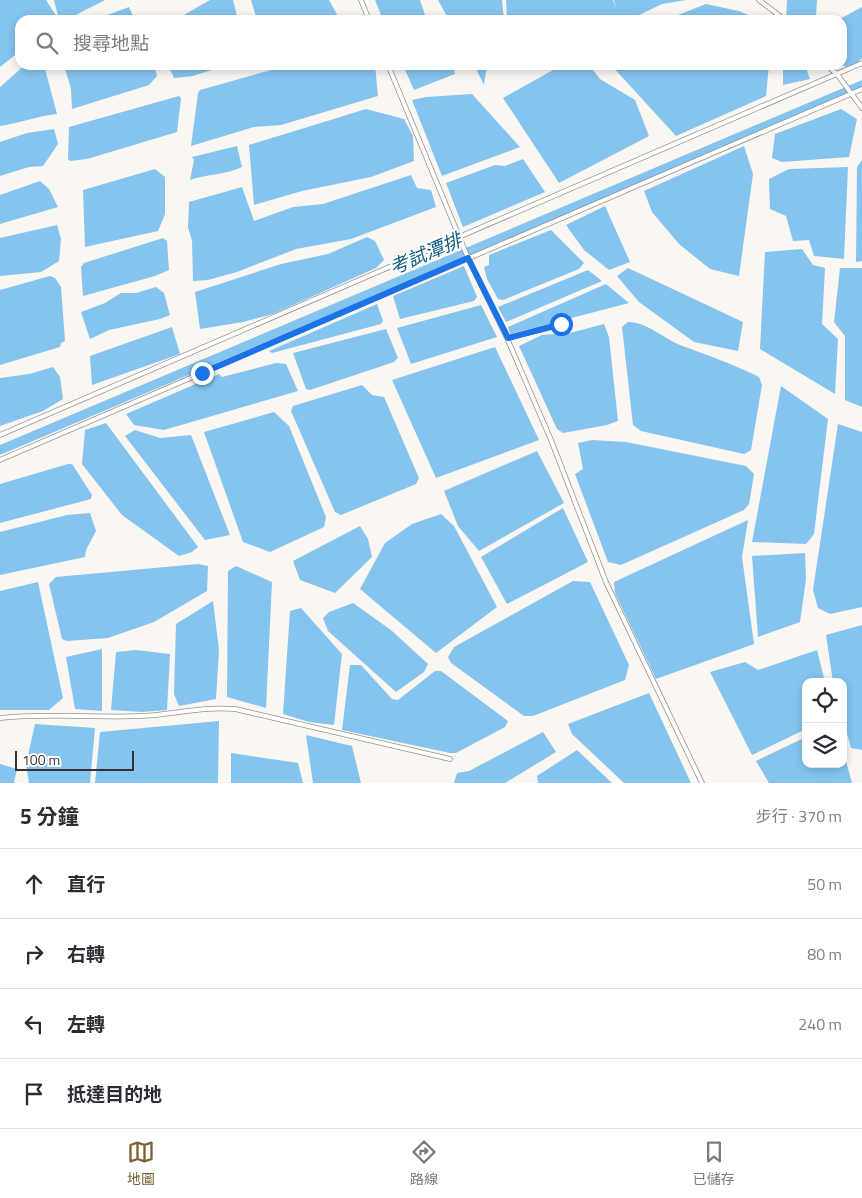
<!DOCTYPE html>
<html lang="zh-TW">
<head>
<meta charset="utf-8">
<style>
	:root { --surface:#fff; --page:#f2f2f3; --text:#2b2b33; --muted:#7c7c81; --line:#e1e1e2; --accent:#786232 }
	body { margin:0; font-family:"Titillium Web","Noto Sans TC",sans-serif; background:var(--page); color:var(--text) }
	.controls { position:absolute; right:15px; bottom:15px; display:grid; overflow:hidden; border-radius:10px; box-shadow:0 2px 8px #0003 }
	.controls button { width:45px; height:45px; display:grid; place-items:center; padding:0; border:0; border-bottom:1px solid var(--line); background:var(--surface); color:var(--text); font:25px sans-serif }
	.scale { position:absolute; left:15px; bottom:12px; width:119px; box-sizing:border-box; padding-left:5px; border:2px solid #343230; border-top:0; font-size:14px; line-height:18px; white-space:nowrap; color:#343230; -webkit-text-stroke:4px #fff; paint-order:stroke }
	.stop { position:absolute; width:15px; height:15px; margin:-11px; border:4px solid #1a73e8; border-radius:50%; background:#fff }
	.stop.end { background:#1a73e8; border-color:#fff; box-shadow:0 1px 5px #0008 }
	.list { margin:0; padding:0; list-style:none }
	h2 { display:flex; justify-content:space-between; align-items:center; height:65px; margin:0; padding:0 20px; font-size:21px }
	h2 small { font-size:16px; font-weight:400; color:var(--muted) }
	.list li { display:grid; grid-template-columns:32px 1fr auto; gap:15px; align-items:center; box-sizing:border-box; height:70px; padding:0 20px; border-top:1px solid var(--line) }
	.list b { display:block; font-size:19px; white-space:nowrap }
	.list em { font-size:16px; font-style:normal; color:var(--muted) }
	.icon { flex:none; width:28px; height:28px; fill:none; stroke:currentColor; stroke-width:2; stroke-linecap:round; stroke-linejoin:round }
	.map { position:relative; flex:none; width:862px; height:783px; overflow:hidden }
	.search { position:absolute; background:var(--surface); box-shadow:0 2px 8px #0003; left:15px; right:15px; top:15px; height:55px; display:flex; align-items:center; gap:12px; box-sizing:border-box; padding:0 18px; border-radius:15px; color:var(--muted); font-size:19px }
	.sheet { height:345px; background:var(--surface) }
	nav { display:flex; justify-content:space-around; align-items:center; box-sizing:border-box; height:70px; border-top:1px solid var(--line); background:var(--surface); font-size:14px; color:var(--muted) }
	nav a { display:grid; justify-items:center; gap:2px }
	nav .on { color:var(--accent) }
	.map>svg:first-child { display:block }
	.water { fill:#84c4ef }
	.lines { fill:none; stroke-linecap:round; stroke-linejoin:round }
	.canal { stroke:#84c4ef; stroke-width:9 }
	.lane-casing { stroke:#94908d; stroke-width:5.5 }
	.lane { stroke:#fff; stroke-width:4 }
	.route { stroke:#1a73e8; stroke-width:6 }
	.labels { text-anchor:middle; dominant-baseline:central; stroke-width:4.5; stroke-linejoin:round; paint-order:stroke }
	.water-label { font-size:19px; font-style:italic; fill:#0f5c85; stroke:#fff }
</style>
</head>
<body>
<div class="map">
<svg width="862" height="783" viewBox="0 0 862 783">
	<rect width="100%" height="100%" fill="#faf6f2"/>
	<path class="water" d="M0,0H46L57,17V20H20V51L0,67Z
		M54,0H105L66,20H59Z
		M210,0H233L238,20H175Z
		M251,0H329L340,20H257Z
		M375,0H420L426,18L383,20Z
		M438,0H502L504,20H449Z
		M506,0H613L616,8L614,0H686L662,4L629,20H507Z
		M787,0H817L816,15L813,20H786Z
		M706,4L739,11L760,20H665Z
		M129,7L135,20H94Z
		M862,7V58L851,68L840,65H842V20H838Z
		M25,65H44L57,114C38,116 19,123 0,126V87Z
		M64,65H154L157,76L149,85L72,109L71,89Z
		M168,65H227L193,76L174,78Z
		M289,65H375L378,96L281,125L254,127L191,146L198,93L200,90Z
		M403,65H453L455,74L414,90Z
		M474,65H487L484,85Z
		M578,65H589L600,79L635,100L649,136L559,183L503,98L553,70Z
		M611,65H769L766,96L676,136Z
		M783,65H805L810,79L783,85Z
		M472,94L520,147L442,176L412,100L426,97Z
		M179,96L181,98L177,132L87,159L70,161L68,159L69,127Z
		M366,109L404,119L413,136L414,161L371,177L302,191L254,205L249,145Z
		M841,109L857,119L849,157L782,162L772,158L775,134Z
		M54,129L58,144L43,166L29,167L0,176V142L27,133Z
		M237,146L242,167C226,175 207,174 190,180L194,160L192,157Z
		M744,146L753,174L739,276L710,269L679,244L652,212L644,191Z
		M523,159L545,192L463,227L446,183L495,165L505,166Z
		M862,160V261L856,262L857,167Z
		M848,167L844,259L814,256L809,240L793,241L786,216L770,209L769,179L789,169Z
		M155,169L165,177V214L158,231L85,247L83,190Z
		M411,175L417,188L431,190L436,207L351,239L296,249L237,272L208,280L193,281L192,241L188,227L189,202L242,187L254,221L293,207L323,204Z
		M40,181L49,189L58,207L0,224V195Z
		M605,206L630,262L609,270L584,250L566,225Z
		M57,225L61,239L59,261L41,272L0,276V238Z
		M551,230L584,263L579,269L503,300L498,299L487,279L484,267L489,265V255Z
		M367,237L375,241L384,260L376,268L273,314L243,322L200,329L195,292L281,264L328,254Z
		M163,238L167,241L169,270L155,276L83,296L81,267L84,263Z
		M802,249L813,265L825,268L822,324L838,339L835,394L760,349L765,252Z
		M464,266L477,297L474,301L400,319L393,296Z
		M628,268L743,322L738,351L694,342L639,302L617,276Z
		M840,268H862V407L845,400V336L834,322Z
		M588,270L602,281L506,322L498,307Z
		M50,276L55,278L61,287L65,341L61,343L60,347L0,365V290Z
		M606,284L629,303L510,334L508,327Z
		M156,287L164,293L170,315L160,319L109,330L90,339L81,312L105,303L121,293H136Z
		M377,304L383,321L381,324L272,353L269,351Z
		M481,305L497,337L411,364L397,328Z
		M628,322C647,322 663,338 680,345C707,355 733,364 759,377L762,385L751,450L744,454L641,431L633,425L622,327Z
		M604,324L609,337L618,421L607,425L563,433L557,429L519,346L542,335L570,333Z
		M172,327L180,354L92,385L90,356Z
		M386,329L398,358L394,362L310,390L306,389L293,353Z
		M495,347L539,440L436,478L392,380Z
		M276,363L286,364L298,391L164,430L134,425L126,414L219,374L222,377Z
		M53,367L60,377L63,399L43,411L0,426V378L29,374Z
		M362,385L372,395L384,397L419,478L416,484L341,515L335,512L291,411L293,406Z
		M781,386L828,419L814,534L806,544L752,542Z
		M274,412L289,426L326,517L324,527L270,552L243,542L204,432Z
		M106,423L198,547L192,552L179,556L122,515L82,464L85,430Z
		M838,424L862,432V607L830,614L818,608L813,590Z
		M135,430L160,438L191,435L230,535L205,540L125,436Z
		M592,440L626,442L746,466L754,474L749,504L744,510L621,565L608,562L575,474L583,469L578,443Z
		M537,451L564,503L479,551L458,526L444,491Z
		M68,464H72L92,495L91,499L0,523V484Z
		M563,508L588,562L507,604L481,557Z
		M90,513L96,531L86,550L85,557L0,575V532L67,515Z
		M441,514L454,526L497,607L436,653L360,589L385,543L412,524Z
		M748,520L742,557L754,644L656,679L615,593L614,582Z
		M360,526L368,539L372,557L335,593L300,580L293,561Z
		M805,553L806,579L800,622L758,637L752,556Z
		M198,564L208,566L207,591L154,622L108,638L67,641L62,639L49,584L56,577Z
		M236,566L272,582L266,708L227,697L228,571Z
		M573,581L590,582L629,665L625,680L533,716H524L451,663L448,657L454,647Z
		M38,582L63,698L49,710H0V591Z
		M213,601L219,650L216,699L179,706L174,694L176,624Z
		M353,603L391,630L428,664L424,672L396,692L328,631L323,618L329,612Z
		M301,608L342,654L334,725L309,722L283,714L290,611Z
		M862,625V750L851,748L843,719V682H833L826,635Z
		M102,649V711L75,709L66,657Z
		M136,650L170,654L167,710L142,712L111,710L116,652Z
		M817,650L825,682H806V729L752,755L710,672L745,662L758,670Z
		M350,665H361L392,699L398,700L435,671H441L508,721L505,727L456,753H450L342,730Z
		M649,693L691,783H624L572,734L568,724Z
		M219,721L218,783H95L100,732Z
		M35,724L95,728L90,783H29L26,764Z
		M543,732L556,752L505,783H454L457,773L469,771Z
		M306,735L352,746L361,783H313Z
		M806,737V764H843V750L852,783H769L756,761Z
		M577,750L612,783H538L537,776Z
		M231,753L298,763L303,783H231Z
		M0,764L17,769L14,783H0Z"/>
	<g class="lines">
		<path class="canal" d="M0,450L862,85"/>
		<defs>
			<path id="lane" d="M361,0L369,20
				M759,0L785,20
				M388,65L468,258L507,338L551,440L606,582L702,783
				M826,65L837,74L862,108
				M507,338L561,325
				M0,435L862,63
				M0,460L862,89
				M0,718C47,713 92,718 139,716C172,715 202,706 235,709L450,759"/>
		</defs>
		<use href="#lane" class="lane-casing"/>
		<use href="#lane" class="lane"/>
	</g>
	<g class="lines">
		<path class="route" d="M202,373L468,258L508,338L561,324"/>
	</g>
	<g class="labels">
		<g class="water-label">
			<text transform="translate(425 253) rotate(-23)">考試潭排</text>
		</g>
	</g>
</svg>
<div class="controls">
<button><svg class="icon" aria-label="locate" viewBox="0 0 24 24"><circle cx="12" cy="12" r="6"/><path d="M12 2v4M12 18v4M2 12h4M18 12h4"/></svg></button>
<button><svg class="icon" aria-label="layers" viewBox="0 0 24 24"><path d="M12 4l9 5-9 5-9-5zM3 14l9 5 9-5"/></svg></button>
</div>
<div class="scale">100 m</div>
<div class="stop" style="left:561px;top:324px"></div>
<div class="stop end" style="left:202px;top:373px"></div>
<div class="search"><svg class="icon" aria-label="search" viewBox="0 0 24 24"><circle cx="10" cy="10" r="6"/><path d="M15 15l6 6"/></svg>搜尋地點</div>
</div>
<section class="sheet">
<h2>5 分鐘<small>步行 · 370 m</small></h2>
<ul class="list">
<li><svg class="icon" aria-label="ahead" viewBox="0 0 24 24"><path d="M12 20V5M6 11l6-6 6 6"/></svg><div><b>直行</b></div><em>50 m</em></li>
<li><svg class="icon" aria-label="right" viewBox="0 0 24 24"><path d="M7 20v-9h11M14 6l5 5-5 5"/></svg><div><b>右轉</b></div><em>80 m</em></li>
<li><svg class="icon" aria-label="left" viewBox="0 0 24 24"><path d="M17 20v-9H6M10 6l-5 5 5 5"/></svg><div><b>左轉</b></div><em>240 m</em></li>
<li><svg class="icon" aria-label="arrive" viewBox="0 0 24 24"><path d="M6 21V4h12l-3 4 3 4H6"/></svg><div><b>抵達目的地</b></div></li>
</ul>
</section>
<nav>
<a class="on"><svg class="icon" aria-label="map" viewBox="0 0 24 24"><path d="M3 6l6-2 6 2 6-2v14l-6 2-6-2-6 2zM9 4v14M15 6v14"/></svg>地圖</a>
<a><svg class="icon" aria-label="directions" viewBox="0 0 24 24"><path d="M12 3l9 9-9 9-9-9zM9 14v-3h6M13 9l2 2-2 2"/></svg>路線</a>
<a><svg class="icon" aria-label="saved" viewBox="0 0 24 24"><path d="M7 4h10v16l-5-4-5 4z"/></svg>已儲存</a>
</nav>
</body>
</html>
